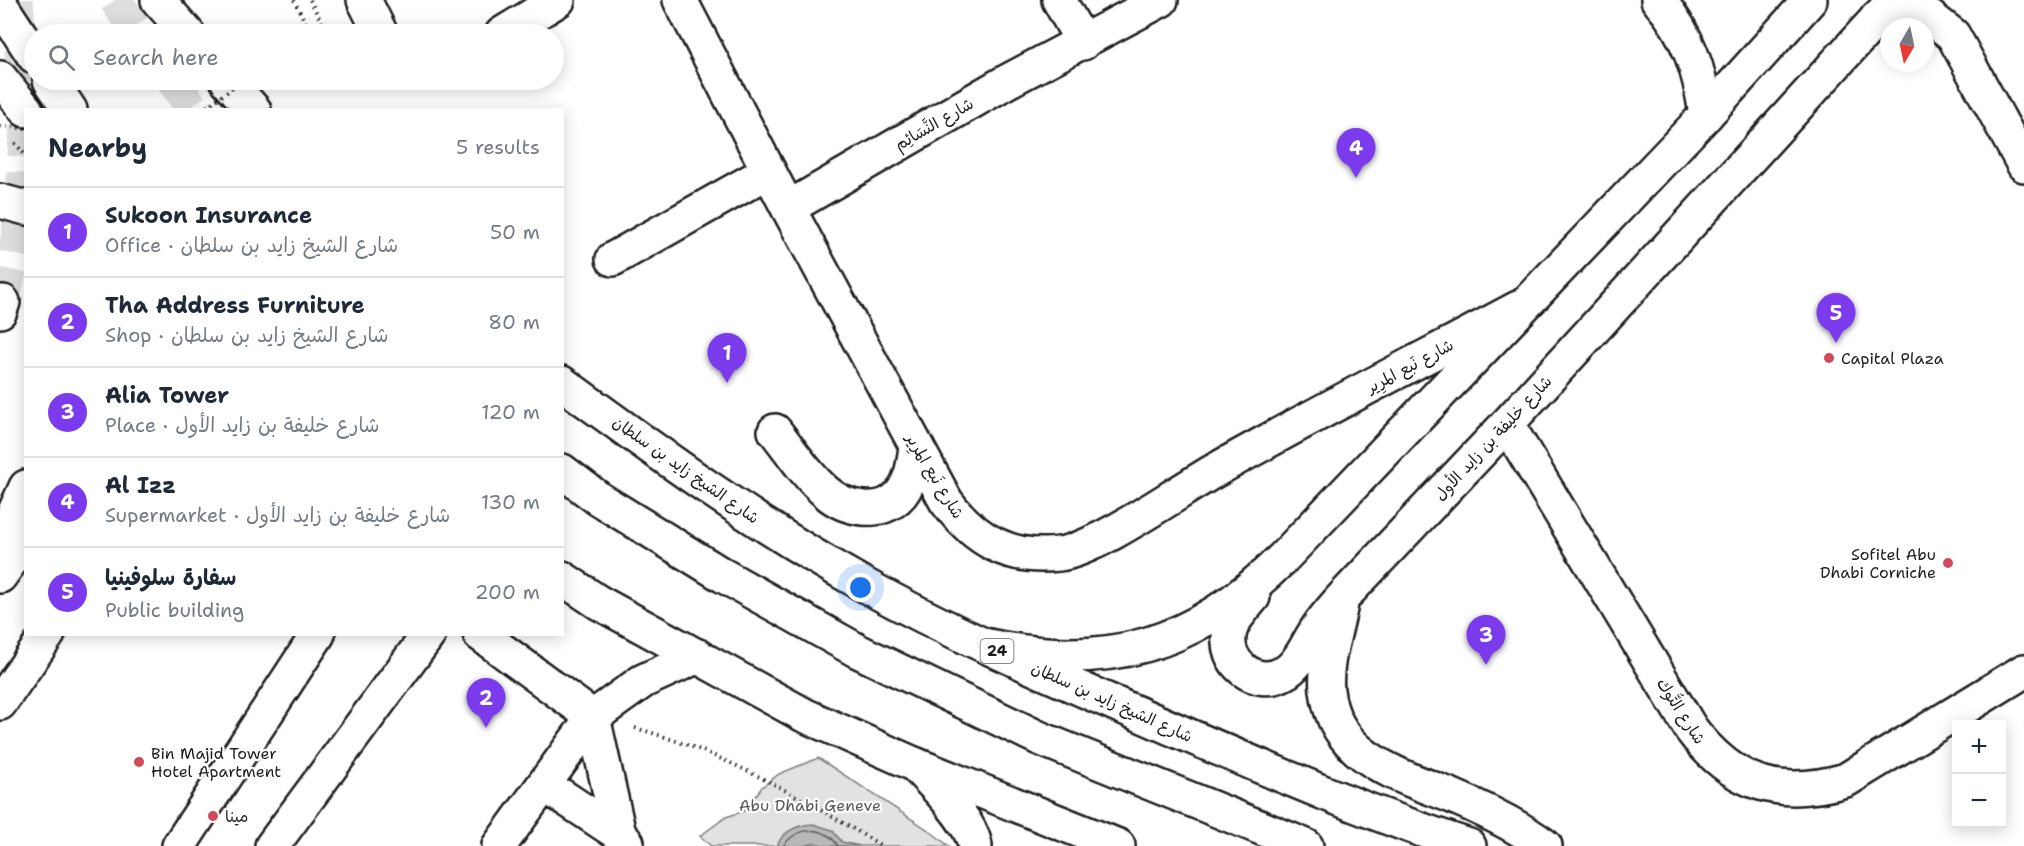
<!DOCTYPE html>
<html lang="en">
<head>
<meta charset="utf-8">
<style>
	:root { --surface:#fff; --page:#f2f2f3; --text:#1f2937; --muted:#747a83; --line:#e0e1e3; --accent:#7c3aed }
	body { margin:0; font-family:"Shantell Sans","Playpen Sans Arabic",sans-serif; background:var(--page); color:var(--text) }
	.controls { position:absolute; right:18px; bottom:18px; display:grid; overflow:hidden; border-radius:0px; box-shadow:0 3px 15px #0003 }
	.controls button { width:54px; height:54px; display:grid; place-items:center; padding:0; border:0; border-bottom:2px solid var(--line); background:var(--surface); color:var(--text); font:30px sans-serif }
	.compass { position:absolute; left:1880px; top:18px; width:54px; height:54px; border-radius:50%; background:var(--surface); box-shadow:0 3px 15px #0003; rotate:189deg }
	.you { position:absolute; left:861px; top:588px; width:21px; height:21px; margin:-15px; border:4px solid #fff; border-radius:50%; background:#1a73e8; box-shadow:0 0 0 9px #1a73e833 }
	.badge { display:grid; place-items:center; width:39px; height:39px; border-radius:50%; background:var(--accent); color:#fff; font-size:20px; font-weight:700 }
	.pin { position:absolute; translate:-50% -50px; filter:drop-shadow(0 2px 3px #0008) }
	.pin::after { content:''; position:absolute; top:32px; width:21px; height:18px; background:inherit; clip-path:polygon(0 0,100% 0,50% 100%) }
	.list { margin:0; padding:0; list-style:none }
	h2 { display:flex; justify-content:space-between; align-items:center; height:78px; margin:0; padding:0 24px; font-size:26px }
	h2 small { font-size:20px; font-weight:400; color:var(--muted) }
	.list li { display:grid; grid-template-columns:39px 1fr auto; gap:18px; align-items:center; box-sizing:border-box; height:90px; padding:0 24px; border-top:2px solid var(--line) }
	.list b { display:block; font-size:22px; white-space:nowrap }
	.list p { margin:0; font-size:20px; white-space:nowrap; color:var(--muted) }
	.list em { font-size:20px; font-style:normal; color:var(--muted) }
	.icon { flex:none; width:33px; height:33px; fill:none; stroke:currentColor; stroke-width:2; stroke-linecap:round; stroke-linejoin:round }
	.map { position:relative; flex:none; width:2024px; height:846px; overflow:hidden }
	.search { position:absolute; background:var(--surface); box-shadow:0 3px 15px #0003; left:24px; top:24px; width:540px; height:66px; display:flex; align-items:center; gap:15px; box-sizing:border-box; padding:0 21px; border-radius:33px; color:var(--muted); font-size:22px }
	.panel { position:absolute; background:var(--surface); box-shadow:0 3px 15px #0003; left:24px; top:108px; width:540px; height:528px; border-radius:0px }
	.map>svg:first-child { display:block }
	.garden { fill:#e2e2e2; stroke:#7f7f7f; stroke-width:1.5 }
	.water { fill:#b8b8b8; stroke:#7a7a7a; stroke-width:1.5 }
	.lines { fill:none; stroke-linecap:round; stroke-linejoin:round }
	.shore { stroke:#5a5a5a; stroke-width:1.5 }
	.highway-tunnel { stroke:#ddd; stroke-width:33; stroke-dasharray:33 16; stroke-linecap:butt }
	.minor-casing { stroke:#1c1c1c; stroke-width:38 }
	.major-casing { stroke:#1c1c1c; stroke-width:38 }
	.highway-casing { stroke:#1c1c1c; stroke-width:38 }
	.path { stroke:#1c1c1c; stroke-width:4; stroke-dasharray:1.5 4.5; stroke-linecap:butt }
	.minor { stroke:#fff; stroke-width:33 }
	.major { stroke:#fff; stroke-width:33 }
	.highway { stroke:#fff; stroke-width:33 }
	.path-bridge { stroke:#1c1c1c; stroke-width:4; stroke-dasharray:1.5 4.5; stroke-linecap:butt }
	.poi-dot { fill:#d1495b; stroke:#fff; stroke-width:2 }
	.labels { text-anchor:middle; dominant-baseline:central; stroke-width:4.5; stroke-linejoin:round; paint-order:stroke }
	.shield { fill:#fff; stroke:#606060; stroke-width:1.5 }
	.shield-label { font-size:15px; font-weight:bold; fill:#1c1c1c }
	.street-label { font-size:16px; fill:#1c1c1c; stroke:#fff }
	.poi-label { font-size:16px; fill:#1c1c1c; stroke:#fff; text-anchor:start }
	.park-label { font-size:16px; fill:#575757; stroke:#fff }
</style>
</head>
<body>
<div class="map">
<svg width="2024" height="846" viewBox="0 0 2024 846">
	<rect width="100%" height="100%" fill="#fff"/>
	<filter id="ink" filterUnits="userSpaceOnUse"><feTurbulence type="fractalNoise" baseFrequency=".0167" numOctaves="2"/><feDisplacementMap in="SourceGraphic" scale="12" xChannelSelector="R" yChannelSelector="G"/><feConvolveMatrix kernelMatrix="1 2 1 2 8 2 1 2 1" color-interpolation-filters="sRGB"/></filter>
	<g filter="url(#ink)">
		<path class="garden" d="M818,758L927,829L949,846H711L700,836L726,817L744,811L762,787L779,774Z"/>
		<path class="water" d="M813,824L832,830L842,842L860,846H827L815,843L804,846H777C783,831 798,825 813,824Z"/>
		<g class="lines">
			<path class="shore" d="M783,846C798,826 824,825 838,846"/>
			<path class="highway-tunnel" d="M17,0L26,120
				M115,0L139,34
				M172,80L194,110
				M3,302L18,234L26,126"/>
			<defs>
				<path id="minor" d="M364,0L381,34
					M680,0L788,208L946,501C975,540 1009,560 1059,554C1096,550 1177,492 1214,471C1314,414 1417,362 1518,308
					M1059,0L1083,43
					M1658,0C1688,33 1700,71 1706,115
					M1877,18L1890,14L1918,13L1931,18L1953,35L2024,165
					M502,34L558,0
					M788,208L1006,82L1161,0
					M613,259L769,171
					M1507,424L1691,729C1733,785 1779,799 1846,780L2024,671
					M775,431C791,451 806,475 826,492C845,509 882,517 901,494C912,480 914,463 916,446
					M480,634L593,717L619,834
					M0,703L48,634
					M914,764C932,783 971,820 975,846
					M545,785L619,834L627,843
					M179,846L318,634
					M272,846L429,634
					M499,846L593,717L643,681L698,656"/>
				<path id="major" d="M158,0L188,34
					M0,78L26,110
					M227,80L254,110
					M0,201L26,208
					M562,383C659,454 757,525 861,583C963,640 1071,684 1178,731C1273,772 1370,814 1469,846
					M0,545L26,487
					M0,576L26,540
					M1253,597C1245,607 1233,618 1230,631C1222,662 1255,689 1284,673C1300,665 1307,643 1317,629C1324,618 1334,607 1343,597L1507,424L1894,0
					M1341,604C1336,631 1324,663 1327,690C1334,758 1399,775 1452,796C1485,810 1517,825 1545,846
					M984,645C1106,672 1195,646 1283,558L1706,115L1810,0"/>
				<path id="highway" d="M0,4L34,56
					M50,80L70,110
					M0,311L3,302
					M562,471L599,499L724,576L858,651L1039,738L1306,846
					M562,578L598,602L804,715L914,764L1118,846"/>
			</defs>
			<use href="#minor" class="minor-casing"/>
			<use href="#major" class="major-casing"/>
			<use href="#highway" class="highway-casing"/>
			<path class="path" d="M294,0L311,34
				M310,0L322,23
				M15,143L26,156
				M635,728C724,752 803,799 882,846"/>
			<use href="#minor" class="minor"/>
			<use href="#major" class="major"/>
			<use href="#highway" class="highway"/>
			<path class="path-bridge" d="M306,34L322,23
				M202,110L244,80
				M0,127L26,128"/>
		</g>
	</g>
	<g class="poi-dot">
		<circle cx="1829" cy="358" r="6"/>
		<circle cx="1948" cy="563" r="6"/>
		<circle cx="139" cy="762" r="6"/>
		<circle cx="213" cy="816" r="6"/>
	</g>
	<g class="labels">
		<rect class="shield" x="980.5" y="639" width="33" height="24" rx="4.5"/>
		<g class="shield-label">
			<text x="997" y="651">24</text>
		</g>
		<g class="street-label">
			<text transform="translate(934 124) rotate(-30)">شارع النَّسَائِم</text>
			<text transform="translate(1410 366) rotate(-28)">شارع نَبع المرِير</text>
			<text transform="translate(1493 438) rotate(-47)">شارع خليفة بن زايد الأول</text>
			<text transform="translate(686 470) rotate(35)">شارع الشيخ زايد بن سلطان</text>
			<text transform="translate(935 476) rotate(59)">شارع نَبع المرِير</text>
			<text transform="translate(1112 702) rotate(24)">شارع الشيخ زايد بن سلطان</text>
			<text transform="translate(1681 711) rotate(57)">شارع التُّوك</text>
		</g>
		<g class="poi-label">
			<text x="1841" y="358">Capital Plaza</text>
			<text x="1936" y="554" text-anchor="end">Sofitel Abu<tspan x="1936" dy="18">Dhabi Corniche</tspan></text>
			<text x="151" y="753">Bin Majid Tower<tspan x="151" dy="18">Hotel Apartment</tspan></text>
			<text x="225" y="816">مينا</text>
		</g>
		<g class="park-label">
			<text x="810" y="805">Abu Dhabi Geneve</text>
		</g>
	</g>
</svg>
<div class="controls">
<button>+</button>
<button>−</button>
</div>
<svg class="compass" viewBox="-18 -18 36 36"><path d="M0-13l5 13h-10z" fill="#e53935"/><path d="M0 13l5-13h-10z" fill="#747a83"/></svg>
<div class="you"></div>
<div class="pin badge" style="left:727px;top:383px">1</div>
<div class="pin badge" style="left:486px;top:728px">2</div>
<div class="pin badge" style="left:1486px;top:665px">3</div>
<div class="pin badge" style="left:1356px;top:178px">4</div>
<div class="pin badge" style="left:1836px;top:343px">5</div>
<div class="search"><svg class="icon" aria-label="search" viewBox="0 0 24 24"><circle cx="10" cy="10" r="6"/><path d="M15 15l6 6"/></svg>Search here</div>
<section class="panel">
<h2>Nearby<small>5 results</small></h2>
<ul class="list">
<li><span class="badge">1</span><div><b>Sukoon Insurance</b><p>Office · شارع الشيخ زايد بن سلطان</p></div><em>50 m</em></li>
<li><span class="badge">2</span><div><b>Tha Address Furniture</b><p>Shop · شارع الشيخ زايد بن سلطان</p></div><em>80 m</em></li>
<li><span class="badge">3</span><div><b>Alia Tower</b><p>Place · شارع خليفة بن زايد الأول</p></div><em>120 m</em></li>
<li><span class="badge">4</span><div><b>Al Izz</b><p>Supermarket · شارع خليفة بن زايد الأول</p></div><em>130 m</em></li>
<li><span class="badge">5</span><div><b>سفارة سلوفينيا</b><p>Public building</p></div><em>200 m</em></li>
</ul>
</section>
</div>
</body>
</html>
